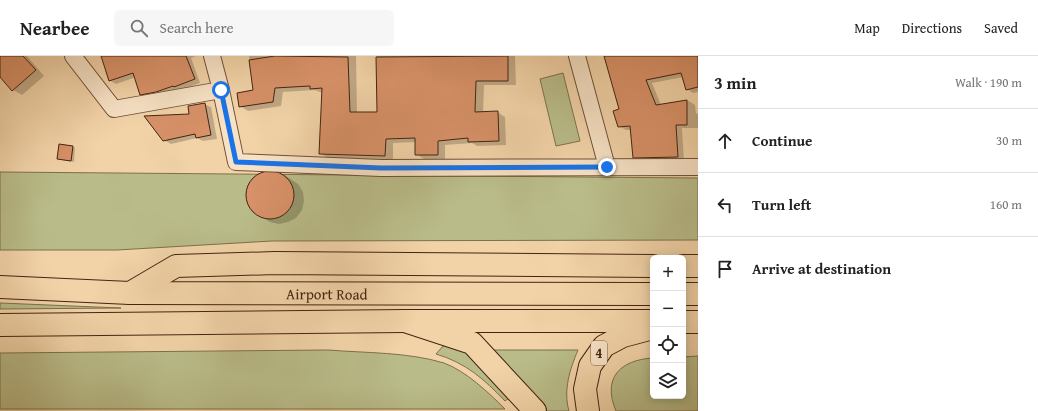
<!DOCTYPE html>
<html lang="en">
<head>
<meta charset="utf-8">
<style>
	:root { --surface:#fff; --page:#f6f6f6; --text:#222; --muted:#767676; --line:#e0e0e0 }
	body { margin:0; font-family:"Gentium Book Plus",serif; background:var(--page); color:var(--text) }
	.controls { position:absolute; right:12px; bottom:12px; display:grid; overflow:hidden; border-radius:6px; box-shadow:0 2px 10px #0003 }
	.controls button { width:36px; height:36px; display:grid; place-items:center; padding:0; border:0; border-bottom:1px solid var(--line); background:var(--surface); color:var(--text); font:20px sans-serif }
	.stop { position:absolute; width:12px; height:12px; margin:-9px; border:3px solid #1a73e8; border-radius:50%; background:#fff }
	.stop.end { background:#1a73e8; border-color:#fff; box-shadow:0 1px 4px #0008 }
	.list { margin:0; padding:0; list-style:none }
	h2 { display:flex; justify-content:space-between; align-items:center; height:52px; margin:0; padding:0 16px; font-size:17px }
	h2 small { font-size:13px; font-weight:400; color:var(--muted) }
	.list li { display:grid; grid-template-columns:26px 1fr auto; gap:12px; align-items:center; box-sizing:border-box; height:64px; padding:0 16px; border-top:1px solid var(--line) }
	.list b { display:block; font-size:15px; white-space:nowrap }
	.list em { font-size:13px; font-style:normal; color:var(--muted) }
	.icon { flex:none; width:22px; height:22px; fill:none; stroke:currentColor; stroke-width:2; stroke-linecap:round; stroke-linejoin:round }
	.map { position:relative; flex:none; width:698px; height:355px; overflow:hidden }
	header { display:flex; align-items:center; gap:24px; box-sizing:border-box; height:56px; padding:0 20px; background:var(--surface); border-bottom:1px solid var(--line) }
	header strong { font-size:19px }
	nav { display:flex; gap:22px; margin-inline-start:auto; font-size:14px }
	.search { width:280px; height:36px; background:var(--page); display:flex; align-items:center; gap:10px; box-sizing:border-box; padding:0 14px; border-radius:6px; color:var(--muted); font-size:15px }
	main { display:flex }
	aside { flex:1; background:var(--surface) }
	.map>svg:first-child { display:block }
	.green { fill:#b9bc89; stroke:#7e704d }
	.shadow { fill:#0003 }
	.building { fill:#d89168; stroke:#432411 }
	.lines { fill:none; stroke-linecap:round; stroke-linejoin:round }
	.minor-casing { stroke:#6f5037; stroke-width:18 }
	.primary-casing { stroke:#432411; stroke-width:24 }
	.trunk-casing { stroke:#432411; stroke-width:24 }
	.minor { stroke:#f7e2c6; stroke-width:16 }
	.primary { stroke:#f2d3a8; stroke-width:22 }
	.trunk { stroke:#f2d3a8; stroke-width:22 }
	.route { stroke:#1a73e8; stroke-width:5 }
	.labels { text-anchor:middle; dominant-baseline:central; stroke-width:3.5; stroke-linejoin:round; paint-order:stroke }
	.shield { fill:#f7e2c6; stroke:#795d47; stroke-width:1 }
	.shield-label { font-size:14px; font-weight:bold; fill:#432411 }
	.street-label { font-size:15px; fill:#432411; stroke:#f7e2c6 }
</style>
</head>
<body>
<header>
<strong>Nearbee</strong>
<div class="search"><svg class="icon" aria-label="search" viewBox="0 0 24 24"><circle cx="10" cy="10" r="6"/><path d="M15 15l6 6"/></svg>Search here</div>
<nav><a>Map</a><a>Directions</a><a>Saved</a></nav>
</header>
<main>
<div class="map">
<svg width="698" height="355" viewBox="0 0 698 355">
	<rect width="100%" height="100%" fill="#f2d3a8"/>
	<filter id="stains"><feTurbulence type="fractalNoise" baseFrequency=".005" numOctaves="4"/><feColorMatrix values="0 0 0 0 .2 0 0 0 0 .09 0 0 0 0 .02 0 0 0 .5 -.17"/></filter>
	<radialGradient id="worn" r=".72"><stop offset=".6" stop-color="#630" stop-opacity="0"/><stop offset="1" stop-color="#630" stop-opacity=".3"/></radialGradient>
	<path class="green" d="M563,17L580,85L556,90L540,23Z
		M0,116L698,122V184L272,185L117,194H0Z
		M0,247L121,252L0,253Z
		M456,289L470,295L509,342L505,345C484,323 466,307 436,298L443,290Z
		M328,294C365,297 408,296 444,307C466,315 489,337 505,353H0V297Z
		M487,294H578C570,313 563,334 569,355H547Z
		M698,300V355H616C602,322 620,304 653,302V340H683V301Z"/>
	<path class="shadow" d="M0,0H27L44,20L22,39L13,34L0,19Z
		M102,0H196L191,2L200,27L181,34L148,42L141,38L136,21L116,28L109,24Z
		M249,0H356L357,57L378,58L377,0H515L516,29H484L483,57L497,56L505,61L506,89L477,90L472,87L445,89V103H424L416,98V86L393,87V104L328,102L320,97L323,37L314,34L283,36L281,50L248,55L240,50L254,35Z
		M605,0H698V36L693,37L687,33L683,21L652,27L661,49L689,45L695,49L696,58L698,57V72H682L684,105H640L634,101L631,74H626L619,70L620,54Z
		M204,48L211,51L217,83L203,85L197,82L171,88L164,84Z
		M72,90L75,92L74,106L58,103Z
		M259,117L283,118L298,128L303,136L304,145L302,154L296,162L288,166L279,168L270,166L252,155L247,147L246,137L248,128L254,121Z"/>
	<path class="building" d="M0,0H23L36,14L12,35L0,21Z
		M101,0H186L195,23L174,31L173,30L156,36L140,39L133,17L109,25Z
		M275,0L348,1L350,56H377L376,1L508,0V25H476L475,56L498,55L499,85L468,86V82L438,85V99H415V82L386,83L385,100L319,98L322,32L310,33V30L275,32L273,46L239,51L237,37L253,34L249,4Z
		M604,0H698V31L686,34L681,17L646,24L656,49L687,44V69H676L678,101L633,102L630,70L618,71L613,55L619,53Z
		M205,47L211,79L196,82L195,78L163,85L144,60L189,58L188,50Z
		M59,88L73,90L71,105L57,103Z
		M246 139a24 24 0 1 1 48 0a24 24 0 1 1-48 0Z"/>
	<g class="lines">
		<defs>
			<path id="minor" d="M73,0L114,53L221,34
				M212,0L221,34L236,106L381,112L698,111
				M577,0L607,111"/>
			<g id="primary">
				<path id="s1" d="M0,231L130,237L653,238"/>
				<path d="M683,238H698"/>
				<path d="M0,269L405,265H653"/>
			</g>
			<path id="trunk" d="M683,210H698
				M130,237L176,210L275,207L653,210
				M405,265L472,287L535,355
				M683,266H698
				M588,355L585,333L590,310L604,290L623,280L653,272"/>
		</defs>
		<use href="#minor" class="minor-casing"/>
		<use href="#primary" class="primary-casing"/>
		<use href="#trunk" class="trunk-casing"/>
		<use href="#minor" class="minor"/>
		<use href="#primary" class="primary"/>
		<use href="#trunk" class="trunk"/>
	</g>
	<g class="lines">
		<path class="route" d="M221,34L236,106L381,112L607,111"/>
	</g>
	<g class="labels">
		<rect class="shield" x="591" y="285" width="16" height="24" rx="3"/>
		<g class="shield-label">
			<text x="599" y="297">4</text>
		</g>
		<g class="street-label">
			<text stroke="none"><textPath href="#s1" startOffset="327">Airport Road</textPath></text>
		</g>
	</g>
	<rect width="100%" height="100%" filter="url(#stains)"/>
	<rect width="100%" height="100%" fill="url(#worn)"/>
</svg>
<div class="controls">
<button>+</button>
<button>−</button>
<button><svg class="icon" aria-label="locate" viewBox="0 0 24 24"><circle cx="12" cy="12" r="6"/><path d="M12 2v4M12 18v4M2 12h4M18 12h4"/></svg></button>
<button><svg class="icon" aria-label="layers" viewBox="0 0 24 24"><path d="M12 4l9 5-9 5-9-5zM3 14l9 5 9-5"/></svg></button>
</div>
<div class="stop" style="left:221px;top:34px"></div>
<div class="stop end" style="left:607px;top:111px"></div>
</div>
<aside>
<h2>3 min<small>Walk · 190 m</small></h2>
<ul class="list">
<li><svg class="icon" aria-label="ahead" viewBox="0 0 24 24"><path d="M12 20V5M6 11l6-6 6 6"/></svg><div><b>Continue</b></div><em>30 m</em></li>
<li><svg class="icon" aria-label="left" viewBox="0 0 24 24"><path d="M17 20v-9H6M10 6l-5 5 5 5"/></svg><div><b>Turn left</b></div><em>160 m</em></li>
<li><svg class="icon" aria-label="arrive" viewBox="0 0 24 24"><path d="M6 21V4h12l-3 4 3 4H6"/></svg><div><b>Arrive at destination</b></div></li>
</ul>
</aside>
</main>
</body>
</html>
